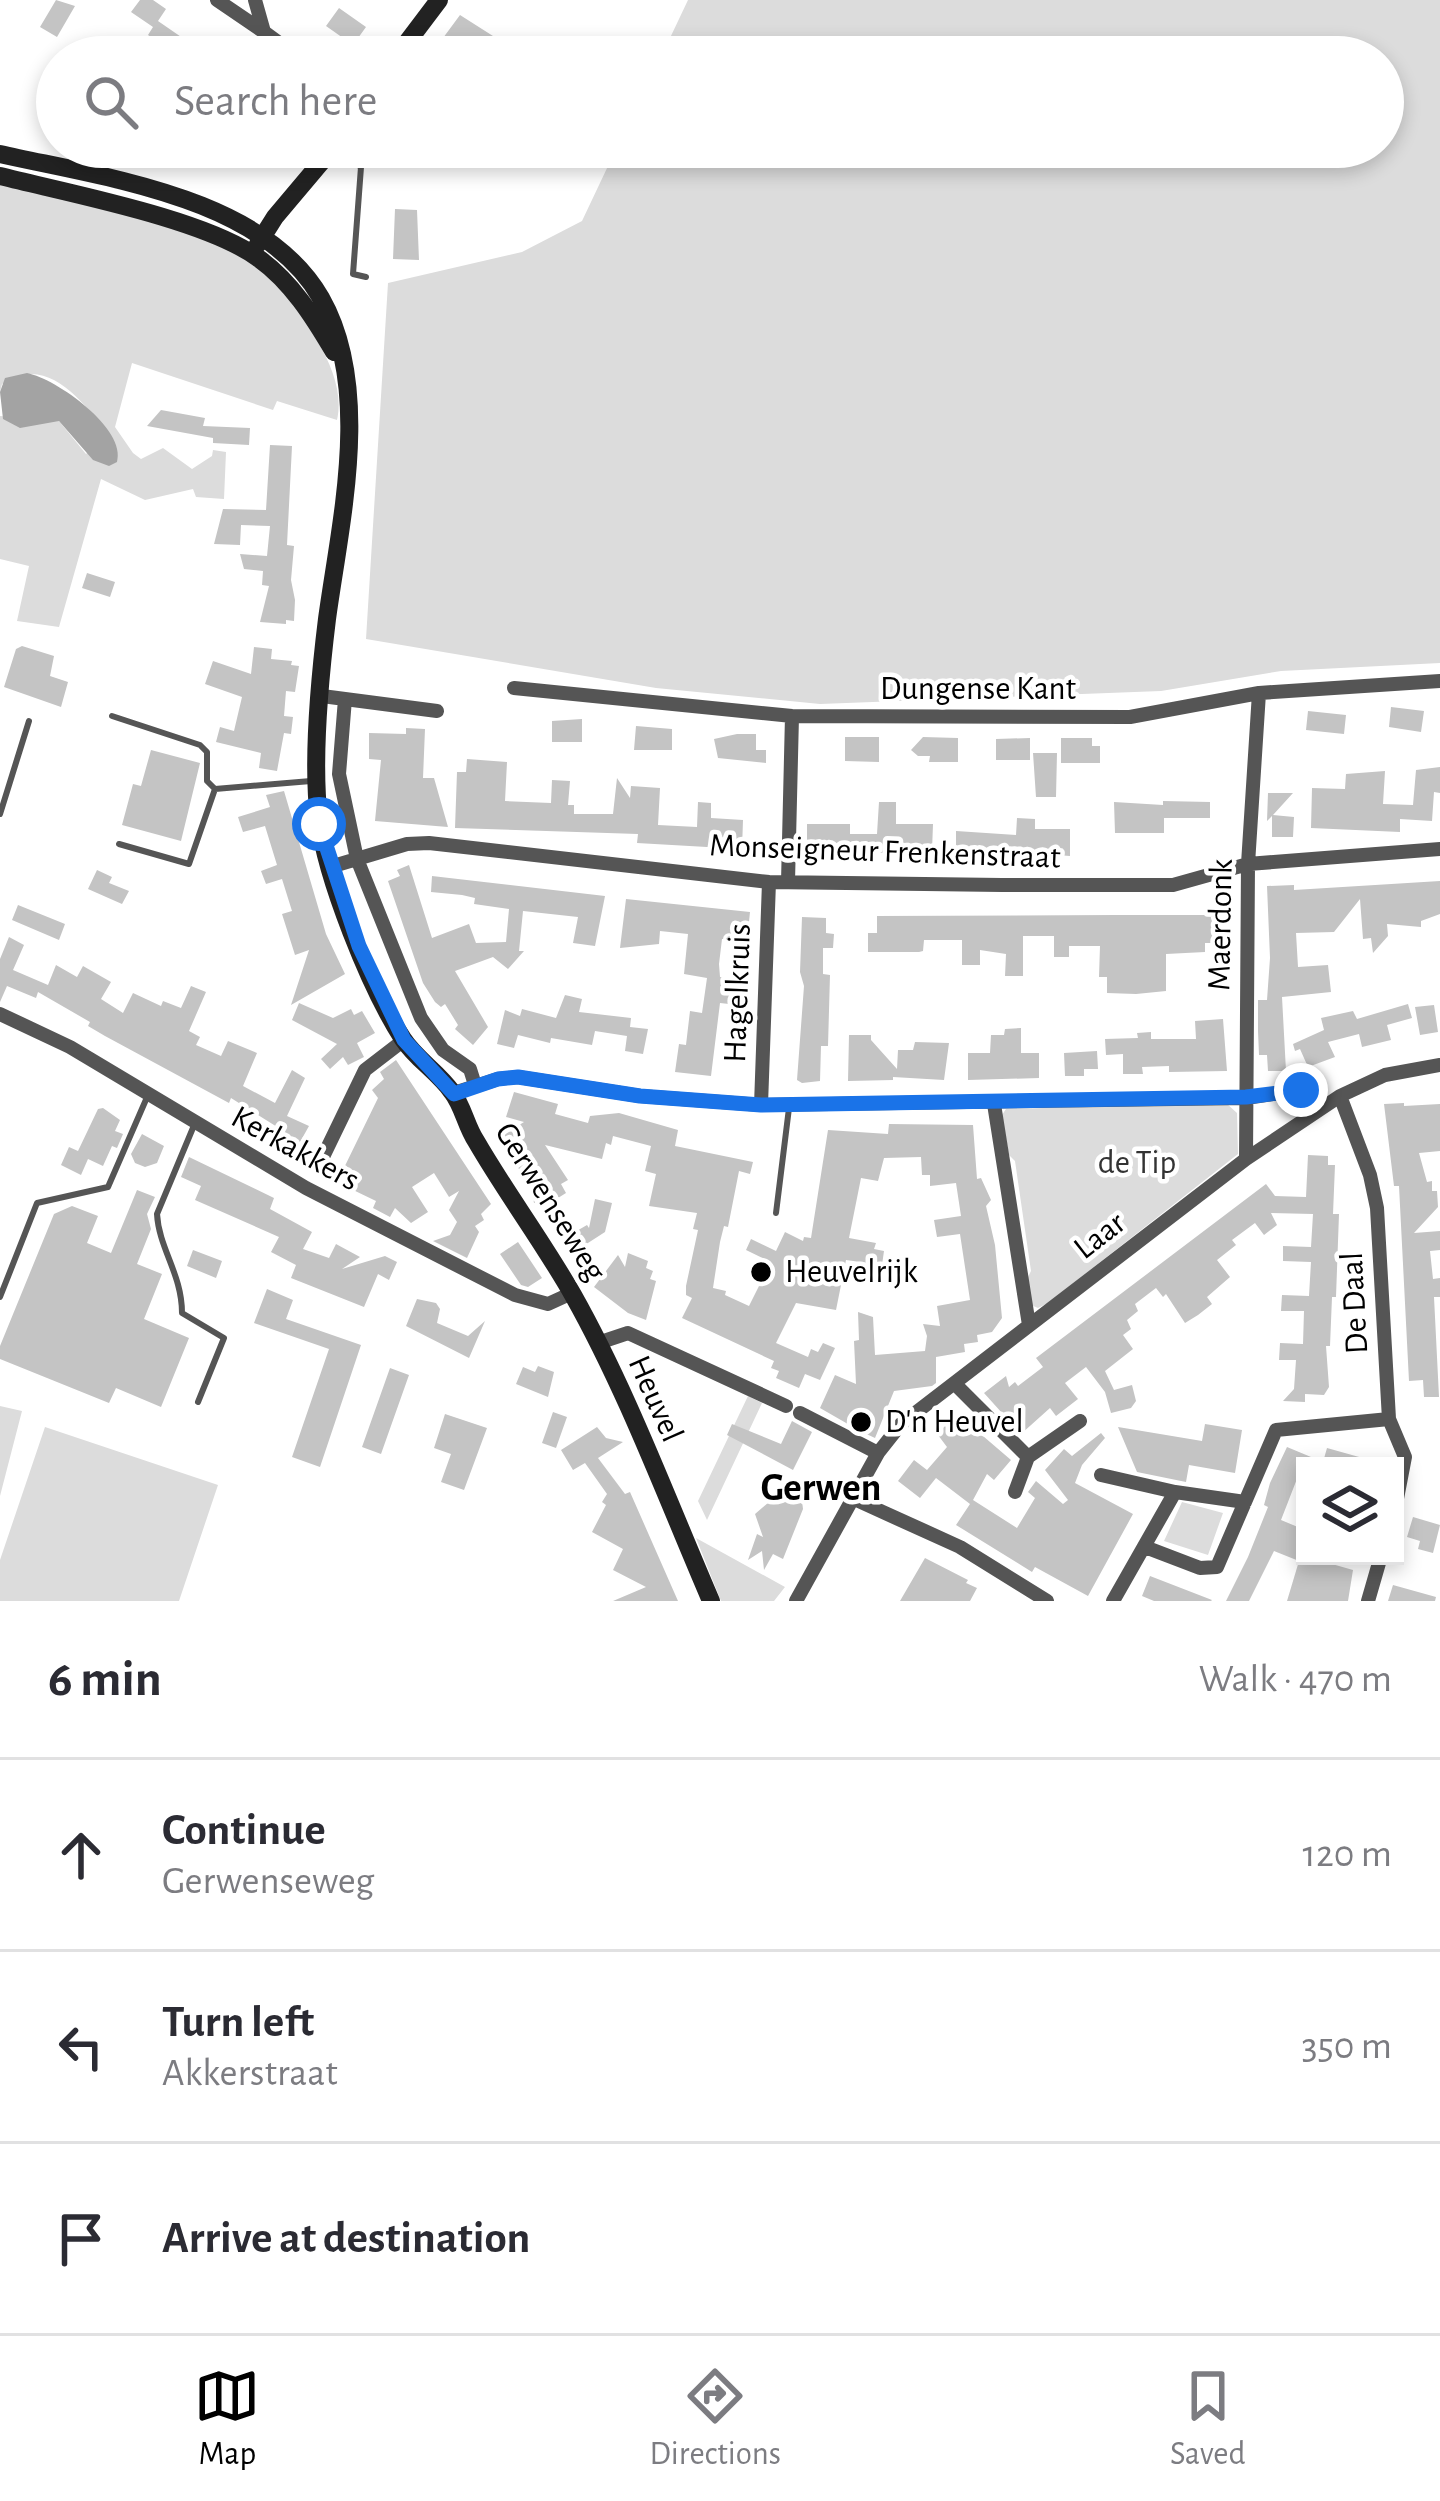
<!DOCTYPE html>
<html lang="en">
<head>
<meta charset="utf-8">
<style>
	:root { --surface:#fff; --page:#f7f7f7; --text:#2b2b33; --muted:#7c7c81; --line:#e1e1e2; --accent:#000 }
	body { margin:0; font-family:"Alegreya Sans",sans-serif; background:var(--page); color:var(--text) }
	.controls { position:absolute; right:36px; bottom:36px; display:grid; overflow:hidden; border-radius:0px; box-shadow:0 6px 18px #0003 }
	.controls button { width:108px; height:108px; display:grid; place-items:center; padding:0; border:0; border-bottom:3px solid var(--line); background:var(--surface); color:var(--text); font:60px sans-serif }
	.stop { position:absolute; width:36px; height:36px; margin:-27px; border:9px solid #1a73e8; border-radius:50%; background:#fff }
	.stop.end { background:#1a73e8; border-color:#fff; box-shadow:0 3px 12px #0008 }
	.list { margin:0; padding:0; list-style:none }
	h2 { display:flex; justify-content:space-between; align-items:center; height:156px; margin:0; padding:0 48px; font-size:51px }
	h2 small { font-size:39px; font-weight:400; color:var(--muted) }
	.list li { display:grid; grid-template-columns:78px 1fr auto; gap:36px; align-items:center; box-sizing:border-box; height:192px; padding:0 48px; border-top:3px solid var(--line) }
	.list b { display:block; font-size:45px; white-space:nowrap }
	.list p { margin:0; font-size:39px; white-space:nowrap; color:var(--muted) }
	.list em { font-size:39px; font-style:normal; color:var(--muted) }
	.icon { flex:none; width:66px; height:66px; fill:none; stroke:currentColor; stroke-width:2; stroke-linecap:round; stroke-linejoin:round }
	.map { position:relative; flex:none; width:1440px; height:1601px; overflow:hidden }
	.search { position:absolute; background:var(--surface); box-shadow:0 6px 18px #0003; left:36px; right:36px; top:36px; height:132px; display:flex; align-items:center; gap:30px; box-sizing:border-box; padding:0 42px; border-radius:66px; color:var(--muted); font-size:45px }
	.sheet { height:732px; background:var(--surface) }
	nav { display:flex; justify-content:space-around; align-items:center; box-sizing:border-box; height:168px; border-top:3px solid var(--line); background:var(--surface); font-size:33px; color:var(--muted) }
	nav a { display:grid; justify-items:center; gap:6px }
	nav .on { color:var(--accent) }
	.map>svg:first-child { display:block }
	.green { fill:#dcdcdc }
	.water { fill:#a3a3a3 }
	.building { fill:#c4c4c4 }
	.lines { fill:none; stroke-linecap:round; stroke-linejoin:round }
	.lane { stroke:#555; stroke-width:6 }
	.street { stroke:#555; stroke-width:14 }
	.secondary { stroke:#222; stroke-width:18 }
	.route { stroke:#1a73e8; stroke-width:15 }
	.poi-dot { fill:#000; stroke:#fff; stroke-width:4.5 }
	.labels { text-anchor:middle; dominant-baseline:central; stroke-width:9; stroke-linejoin:round; paint-order:stroke }
	.street-label { font-size:33px; fill:#000; stroke:#fff }
	.park-label { font-size:33px; fill:#333; stroke:#fff }
	.poi-label { font-size:33px; fill:#000; stroke:#fff; text-anchor:start }
	.quarter-label { font-size:39px; font-weight:bold; fill:#000; stroke:#fff }
</style>
</head>
<body>
<div class="map">
<svg width="1440" height="1601" viewBox="0 0 1440 1601">
	<rect width="100%" height="100%" fill="#fff"/>
	<path class="green" d="M688,0H1440V663L1281,671L1161,691L820,704L656,688L366,639L388,283L522,252L582,221L617,147H1383V57H661Z
		M0,181C71,201 208,226 262,269C288,289 303,314 318,342C332,366 343,394 337,420L277,401L273,410L132,363L115,427L133,453L141,459L163,448L192,469L212,456L213,450L226,452L224,499L196,497L193,489L145,500L101,479L59,627L17,621L29,566L0,559V416L59,421L86,454L109,433C90,412 63,373 30,374C21,374 11,380 2,384L0,392Z
		M1226,1103L1237,1113L1238,1154L1048,1303L1038,1308L1031,1305L1027,1279L1031,1271L1015,1161L1009,1155L1002,1115L1006,1109Z
		M748,1396L762,1403L707,1520L698,1501Z
		M0,1406L22,1411L0,1496Z
		M45,1427L218,1485L179,1601H0V1560Z
		M1182,1502L1223,1513L1208,1555L1164,1541Z
		M696,1538L785,1587L774,1601H721Z"/>
	<path class="water" d="M27,373C57,379 127,429 117,462L109,466L93,460L59,421L20,428L3,419L0,392L5,378Z"/>
	<path class="building" d="M56,0L75,6L57,37L40,27Z
		M140,0H153L166,9L158,21L187,41L176,57H149L159,43L148,35L153,27L131,12Z
		M339,8L366,27L353,45L326,26Z
		M460,15L493,36L488,43L507,57H429Z
		M395,209L417,210L419,260L393,259Z
		M161,410L205,418L203,426L250,428L249,445L213,443V438L147,426Z
		M270,445L292,446L287,545L294,546L291,580L295,600L294,621L286,620V624L260,622L269,586L262,585L263,571L244,569L240,554L267,556L270,526L241,525L240,545L214,544L223,509L266,510Z
		M87,573L115,582L110,597L82,588Z
		M22,646L54,656L50,676L68,682L61,707L4,687L16,649Z
		M254,647L272,649L271,659L292,661L291,665L299,666L295,692L286,691L284,716L293,717L291,734L284,733L277,771L259,768L261,753L216,742L220,727L234,731L242,697L205,684L213,661L251,674Z
		M1391,707L1424,711L1421,732L1389,727Z
		M1308,711L1346,715L1344,734L1306,730Z
		M582,719V742H552V721Z
		M636,726L672,729V750H634Z
		M406,728L425,729L423,778H434L448,827L375,821L381,760L369,759V733L406,734Z
		M737,734H756V750H766V763L718,758L714,739Z
		M845,737H879V762L845,761Z
		M923,737L958,738V762H929L930,756H918L911,750Z
		M1030,738V760H996V739Z
		M1061,738H1092V746H1100V763H1061Z
		M151,750L200,763L181,841L122,825L133,784L141,786Z
		M1033,753H1057L1056,797H1036Z
		M467,759L507,762L505,801L551,803L552,780L570,781L568,805H574V814H613L617,778L630,798L631,786L660,788L658,825L697,827L698,802L711,803V818L743,820L742,849L637,843L638,834L455,828L457,772H466Z
		M1440,767V793L1434,792L1432,821L1400,819V832L1311,828L1312,788L1345,789L1346,774L1385,771L1383,804L1413,805L1416,770Z
		M284,791L326,934L345,974L291,1005L309,950L295,955L282,914L292,911L282,879L266,884L261,871L277,865L265,826L243,832L238,817L270,807L266,795Z
		M1268,793H1293L1273,815L1294,817L1293,837H1272V816L1267,821Z
		M1163,801L1210,802V818H1164V833H1115L1114,802L1163,805Z
		M879,802H896V824H933L932,851L819,855V845H807V824H850V834H877Z
		M1017,818L1035,819V829H1070V856L1017,852L956,854V831L1016,835Z
		M409,865L432,938L469,924L476,943L506,942L509,909L474,904L475,898L462,895L431,892L432,876L605,896L595,946L573,943L578,917L523,911L519,951H524L508,969L493,957L455,971L488,1027L473,1045L455,1029L458,1025L445,1004L441,1007L435,1002L423,983L388,881L400,876L397,870Z
		M97,870L112,877L109,883L129,891L122,904L88,889Z
		M1440,881V914L1421,921V927L1387,924L1388,936L1373,953L1371,938L1363,939L1360,899L1334,932L1296,933L1298,967L1328,965L1331,992L1282,997L1286,1071H1268L1267,1055H1259L1258,1031V1000H1267L1270,958L1267,886L1294,885V890Z
		M626,899L750,912L747,941L722,939L719,964L720,977L742,981L739,997L750,999L746,1020L730,1017L729,1004L720,1003L711,1076L675,1072L679,1044L686,1045L690,1011L702,1013L707,978L684,974L688,934L660,931L659,944L620,948Z
		M18,905L65,924L59,940L12,920Z
		M1117,915H1221L1220,943H1205V952L1166,954V991L1136,994L1107,993V977H1099L1100,946H1069V957H1054V936H1023V976H1005L1006,954L980,950V965H962V940H924L923,951L919,952H868V933H877V916Z
		M802,917L826,918V933L834,934L833,948H823V974L830,975L828,1046H821L820,1081L802,1083L797,1080L804,986L800,972Z
		M9,937L24,945L13,970L48,985L56,965L77,977L83,966L111,982L101,999L123,1013L133,993L161,1006L163,1001L181,1008L191,986L206,992L189,1031L200,1037L196,1045L221,1056L228,1041L257,1053L243,1086L275,1103L292,1070L305,1078L287,1116L309,1126L290,1160L277,1153L285,1138L279,1136L282,1130L231,1098L229,1103L105,1036L88,1026L90,1022L38,992L36,998L7,986L0,1002V959Z
		M565,995L582,999L579,1012L631,1018L630,1027L648,1029L643,1054L625,1051L627,1036L595,1031L592,1045L551,1038L550,1043L518,1035L514,1048L497,1044L505,1010L520,1016L522,1009L556,1018Z
		M299,1003L333,1018L351,1009L354,1015L362,1011L375,1033L357,1043L364,1057L348,1065L343,1057L330,1069L321,1059L337,1044L292,1020Z
		M1408,1004L1412,1018L1387,1025L1391,1040L1362,1047L1359,1034L1328,1042L1335,1057L1308,1067L1300,1049L1295,1051L1293,1044L1324,1030L1321,1018L1353,1011L1357,1019Z
		M1434,1005L1438,1032L1420,1035L1415,1007Z
		M1223,1019L1227,1071L1169,1072V1066L1142,1067L1143,1074H1123V1054L1106,1055L1105,1039L1138,1038L1137,1033L1151,1032V1039H1196L1195,1021Z
		M1021,1028V1053H1039V1078L968,1080V1053H990L991,1035H1004L1005,1029Z
		M849,1035H871V1040L897,1069L898,1050H913L915,1042L949,1043L944,1080L893,1077V1080L848,1081Z
		M1097,1051L1098,1069H1084V1076H1065L1064,1053Z
		M396,1060L491,1204L481,1214L484,1220L475,1226L479,1232L467,1258L433,1241L450,1235L457,1222L449,1210L459,1191L449,1197L434,1173L412,1187L428,1212L411,1223L395,1208L390,1217L373,1208L376,1201L349,1188L353,1180L341,1174L378,1098L372,1090L384,1079L380,1072Z
		M514,1092L558,1104L555,1114L588,1123L590,1116L619,1113L678,1130L675,1146L753,1162L750,1174L739,1171L728,1227L724,1226L720,1242L713,1288L726,1291L725,1295L749,1306L771,1262L746,1250L751,1239L776,1251L785,1232L803,1241L804,1237L811,1238L828,1130L888,1134L889,1124L973,1125L977,1179L981,1178L991,1200L986,1206L995,1245L1002,1318L992,1332L977,1335L978,1342L964,1344L965,1352L936,1357V1383L932,1386L894,1391L875,1438L860,1431L820,1408L835,1375L856,1384L854,1341L859,1340L858,1312L873,1317L875,1355L925,1351L927,1336L923,1324L940,1326L937,1306L970,1300L960,1234L937,1237L934,1220L961,1216L956,1183L930,1186V1175H922L921,1157L884,1158L878,1181L861,1178L849,1238L876,1243L874,1249L884,1251L882,1265L846,1260L836,1310L796,1303L776,1343L808,1357L811,1349L818,1352L823,1343L835,1348L820,1380L805,1374L799,1388L776,1378L779,1371L771,1368L774,1361L682,1318L692,1298L686,1295V1286L698,1230L693,1229L697,1213L649,1206L656,1174L645,1171L651,1146L613,1136L611,1145L606,1143L602,1159L545,1145L568,1180L561,1184L566,1193L550,1203L546,1196L534,1203L532,1191L500,1137L524,1122L506,1117Z
		M1404,1103V1106L1440,1104V1151L1419,1153L1427,1182L1432,1181V1191H1437L1438,1207L1414,1233L1440,1231V1250L1430,1251L1433,1279L1440,1278V1297H1434L1439,1397H1424L1423,1380L1409,1381L1399,1186H1394L1384,1104Z
		M103,1108L120,1120L115,1131L123,1134L117,1148L112,1146L103,1166L88,1159L81,1175L61,1165L69,1147L78,1151L98,1109Z
		M142,1134L164,1146L157,1163L145,1167L135,1163L131,1154Z
		M1308,1155L1328,1156V1165H1335L1333,1214H1339L1336,1297H1332L1330,1346H1326L1329,1387L1324,1395L1305,1394V1402L1283,1401L1294,1389L1296,1360H1279L1280,1343L1303,1344L1304,1311H1281L1282,1295L1309,1296L1311,1262L1283,1261V1246L1311,1247L1313,1214L1271,1213L1277,1225L1264,1235L1255,1223L1232,1240L1236,1245L1217,1260L1230,1277L1207,1297L1212,1304L1198,1315L1185,1323L1166,1294L1163,1297L1156,1288L1135,1304L1138,1311L1127,1320L1131,1329L1123,1335L1133,1349L1105,1371L1114,1390L1132,1385L1136,1401L1131,1408L1111,1413L1105,1392L1086,1367L1065,1383L1078,1399L1056,1416L1050,1408L1021,1434L984,1393L1006,1376L1009,1387L1015,1382L1018,1386L1043,1367L1036,1358L1266,1184L1275,1196L1306,1197Z
		M189,1157L274,1198L270,1209L312,1232L303,1249L329,1258L336,1244L360,1257L342,1269L385,1256L397,1262L389,1280L378,1274L364,1307L291,1278L296,1265L271,1252L279,1237L195,1200L201,1186L181,1177Z
		M137,1190L155,1197L147,1214L151,1229L137,1264L162,1274L144,1319L189,1338L161,1407L116,1388L109,1403L0,1359V1346L54,1214L72,1206L98,1216L87,1243L111,1253Z
		M595,1199L612,1203L605,1232L574,1252L566,1244L568,1236L587,1225L589,1228Z
		M518,1242L542,1278L528,1287L521,1285L500,1254Z
		M193,1250L222,1261L216,1278L187,1266Z
		M628,1253L648,1261L646,1268L653,1271L650,1279L656,1281L646,1320L628,1313L594,1287L618,1255L625,1267Z
		M267,1289L293,1300L286,1319L361,1345L320,1467L292,1457L329,1349L254,1323Z
		M417,1299L436,1303L440,1309L437,1323L468,1336L485,1321L469,1358L406,1326Z
		M538,1366L554,1372L548,1397L516,1384L523,1367L535,1372Z
		M390,1368L409,1375L381,1454L362,1447Z
		M553,1412L567,1417L556,1448L542,1443Z
		M955,1412L1011,1460L994,1480L987,1474L973,1500L1017,1528L1035,1498L1028,1492L1036,1481L1063,1504L1068,1500L1045,1470L1064,1449L1072,1456L1101,1433L1105,1438L1082,1465L1075,1483L1133,1514L1088,1596L1035,1567L1032,1572L956,1525L970,1504L936,1478L920,1498L898,1481L914,1460L927,1470L947,1447L938,1435Z
		M445,1414L487,1428L464,1490L441,1482L451,1454L434,1448Z
		M792,1421L812,1432L793,1470L727,1435L732,1424L781,1444Z
		M1205,1424L1242,1430L1235,1473L1189,1465L1186,1482L1137,1472L1118,1427L1202,1441Z
		M597,1427L606,1438L623,1442L598,1458L625,1494L630,1492L678,1601H613L646,1587L613,1570L623,1549L592,1532L606,1505L602,1502L607,1494L585,1463L573,1470L561,1450Z
		M1287,1447L1323,1462L1327,1448L1377,1462L1376,1466H1302L1281,1520L1305,1530V1556H1327L1325,1562L1353,1570L1348,1601H1287L1299,1561L1274,1551L1249,1601H1226L1248,1557L1268,1507L1264,1505L1270,1483Z
		M788,1486L801,1493L803,1509L783,1559L773,1554L764,1570L762,1551L748,1560L757,1534L763,1537L755,1514Z
		M1413,1517L1440,1525L1433,1553L1418,1549L1420,1541L1407,1537Z
		M925,1558L968,1580L966,1583L977,1588L970,1601H900Z
		M1150,1576L1212,1600L1211,1601H1154L1142,1596Z
		M1393,1585L1436,1597L1435,1601H1388Z"/>
	<g class="lines">
		<path class="lane" d="M337,149L361,167L353,274L366,277
			M112,716L200,745L207,752V781L215,789
			M0,814L29,721
			M119,844L189,864L215,789L311,781
			M195,1123L157,1214C159,1249 182,1274 182,1313L224,1338L198,1402
			M776,1213L789,1108
			M0,1297L37,1203L108,1187L148,1095"/>
		<path class="street" d="M217,0L264,32
			M255,0L264,32L298,57
			M514,688L792,716L1130,717L1259,693L1440,681
			M322,696L437,711
			M345,699L339,774L357,859L421,1018L443,1050L470,1069L475,1085
			M330,867L407,844L429,843L769,882L1002,885H1173L1248,864L1440,849
			M788,882L792,716
			M0,1014L70,1047L306,1188L515,1295L548,1304L572,1293
			M454,1093L498,1079L518,1077L640,1096L761,1105L1246,1098L1301,1090
			M1340,1096L1370,1175L1377,1208L1389,1419L1405,1457L1395,1509
			M994,1104L1029,1325
			M761,1105L769,882
			M1246,1159L1248,864L1259,693
			M321,1161L365,1070L404,1040
			M598,1343L628,1333L786,1406
			M955,1384L1028,1457L1080,1421
			M800,1413L878,1453
			M1101,1475L1175,1492
			M1015,1492L1028,1457
			M852,1498L960,1547L1047,1601
			M1145,1547L1200,1568L1217,1567L1276,1430L1389,1419
			M796,1601L878,1453L901,1424L1246,1159L1340,1096L1385,1075L1440,1065
			M1113,1601L1175,1492L1245,1502
			M1368,1601L1381,1556"/>
		<path class="secondary" d="M396,57L439,0
			M0,154C106,178 263,197 321,298C373,389 340,523 327,619C320,676 312,763 319,819C326,878 370,988 403,1039C416,1059 438,1072 452,1092C463,1106 466,1126 476,1141C506,1193 543,1242 573,1295C627,1391 667,1499 711,1601
			M0,176C67,193 205,219 258,258C291,281 314,318 334,352
			M258,244L275,217L334,147"/>
	</g>
	<g class="lines">
		<path class="route" d="M319,824L359,946L404,1040L454,1094L498,1079L518,1077L640,1096L761,1105L1246,1097L1301,1090"/>
	</g>
	<g class="poi-dot">
		<circle cx="761" cy="1272" r="12"/>
		<circle cx="861" cy="1422" r="12"/>
	</g>
	<g class="labels">
		<g class="street-label">
			<text x="978" y="689">Dungense Kant</text>
			<text transform="translate(885 852) rotate(2)">Monseigneur Frenkenstraat</text>
			<text transform="translate(1221 925) rotate(-89)">Maerdonk</text>
			<text transform="translate(738 993) rotate(-88)">Hagelkruis</text>
			<text transform="translate(295 1149) rotate(29)">Kerkakkers</text>
			<text transform="translate(550 1202) rotate(58)">Gerwenseweg</text>
			<text transform="translate(1100 1236) rotate(-38)">Laar</text>
			<text transform="translate(1355 1303) rotate(-93)">De Daal</text>
			<text transform="translate(655 1399) rotate(66)">Heuvel</text>
		</g>
		<g class="park-label">
			<text x="1137" y="1163">de Tip</text>
		</g>
		<g class="poi-label">
			<text x="785" y="1272">Heuvelrijk</text>
			<text x="885" y="1422">D'n Heuvel</text>
		</g>
		<g class="quarter-label">
			<text x="821" y="1488">Gerwen</text>
		</g>
	</g>
</svg>
<div class="controls">
<button><svg class="icon" aria-label="layers" viewBox="0 0 24 24"><path d="M12 4l9 5-9 5-9-5zM3 14l9 5 9-5"/></svg></button>
</div>
<div class="stop" style="left:319px;top:824px"></div>
<div class="stop end" style="left:1301px;top:1090px"></div>
<div class="search"><svg class="icon" aria-label="search" viewBox="0 0 24 24"><circle cx="10" cy="10" r="6"/><path d="M15 15l6 6"/></svg>Search here</div>
</div>
<section class="sheet">
<h2>6 min<small>Walk · 470 m</small></h2>
<ul class="list">
<li><svg class="icon" aria-label="ahead" viewBox="0 0 24 24"><path d="M12 20V5M6 11l6-6 6 6"/></svg><div><b>Continue</b><p>Gerwenseweg</p></div><em>120 m</em></li>
<li><svg class="icon" aria-label="left" viewBox="0 0 24 24"><path d="M17 20v-9H6M10 6l-5 5 5 5"/></svg><div><b>Turn left</b><p>Akkerstraat</p></div><em>350 m</em></li>
<li><svg class="icon" aria-label="arrive" viewBox="0 0 24 24"><path d="M6 21V4h12l-3 4 3 4H6"/></svg><div><b>Arrive at destination</b></div></li>
</ul>
</section>
<nav>
<a class="on"><svg class="icon" aria-label="map" viewBox="0 0 24 24"><path d="M3 6l6-2 6 2 6-2v14l-6 2-6-2-6 2zM9 4v14M15 6v14"/></svg>Map</a>
<a><svg class="icon" aria-label="directions" viewBox="0 0 24 24"><path d="M12 3l9 9-9 9-9-9zM9 14v-3h6M13 9l2 2-2 2"/></svg>Directions</a>
<a><svg class="icon" aria-label="saved" viewBox="0 0 24 24"><path d="M7 4h10v16l-5-4-5 4z"/></svg>Saved</a>
</nav>
</body>
</html>
